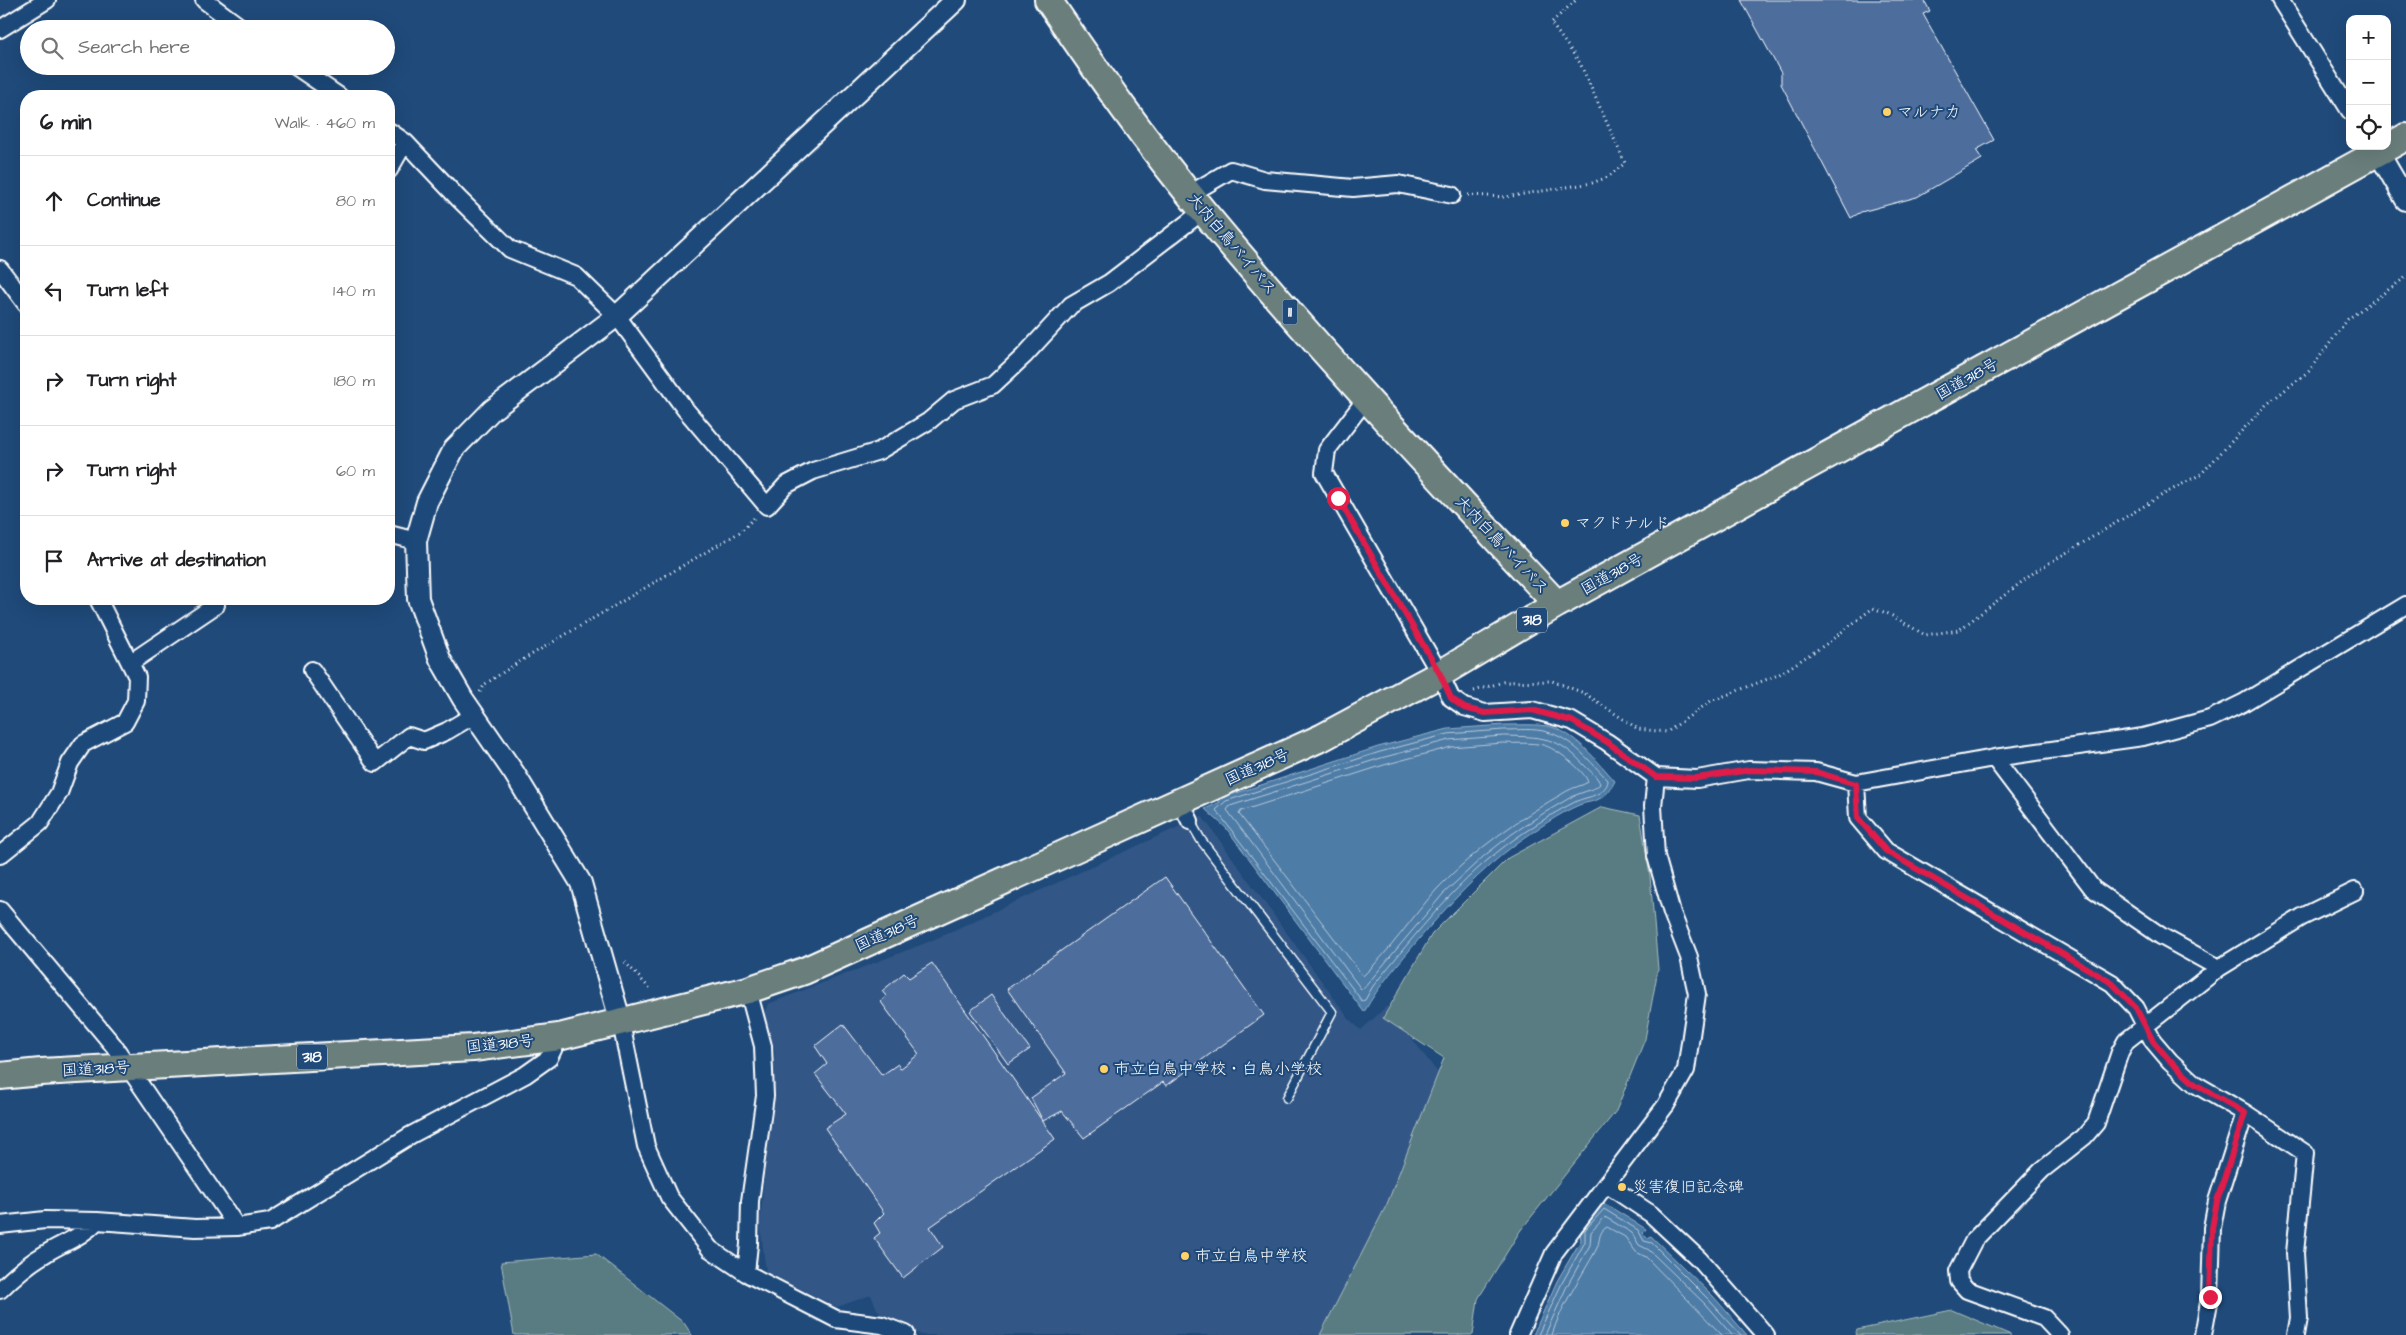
<!DOCTYPE html>
<html lang="en">
<head>
<meta charset="utf-8">
<style>
	:root { --surface:#fff; --page:#f6f6f6; --text:#202124; --muted:#757577; --line:#e0e0e0 }
	body { margin:0; font-family:"Architects Daughter","Klee One",sans-serif; background:var(--page); color:var(--text) }
	.controls { position:absolute; right:15px; top:15px; display:grid; overflow:hidden; border-radius:10px; box-shadow:0 5px 20px #0002 }
	.controls button { width:45px; height:45px; display:grid; place-items:center; padding:0; border:0; border-bottom:1px solid var(--line); background:var(--surface); color:var(--text); font:25px sans-serif }
	.stop { position:absolute; width:15px; height:15px; margin:-11px; border:4px solid #e11d48; border-radius:50%; background:#fff }
	.stop.end { background:#e11d48; border-color:#fff; box-shadow:0 1px 5px #0008 }
	.list { margin:0; padding:0; list-style:none }
	h2 { display:flex; justify-content:space-between; align-items:center; height:65px; margin:0; padding:0 20px; font-size:21px }
	h2 small { font-size:16px; font-weight:400; color:var(--muted) }
	.list li { display:grid; grid-template-columns:32px 1fr auto; gap:15px; align-items:center; box-sizing:border-box; height:90px; padding:0 20px; border-top:1px solid var(--line) }
	.list b { display:block; font-size:19px; white-space:nowrap }
	.list em { font-size:16px; font-style:normal; color:var(--muted) }
	.icon { flex:none; width:28px; height:28px; fill:none; stroke:currentColor; stroke-width:2; stroke-linecap:round; stroke-linejoin:round }
	.map { position:relative; flex:none; width:2406px; height:1335px; overflow:hidden }
	.search { position:absolute; background:var(--surface); box-shadow:0 5px 20px #0002; left:20px; top:20px; width:375px; height:55px; display:flex; align-items:center; gap:12px; box-sizing:border-box; padding:0 18px; border-radius:28px; color:var(--muted); font-size:19px }
	.panel { position:absolute; background:var(--surface); box-shadow:0 5px 20px #0002; left:20px; top:90px; width:375px; height:515px; border-radius:20px }
	.map>svg:first-child { display:block }
	.built { fill:#315786 }
	.green { fill:#597c81; stroke:#acbec0 }
	.water { fill:#4d7ba6; stroke:#94b0ca }
	.lines { fill:none; stroke-linecap:round; stroke-linejoin:round }
	.shore { stroke:#b8cadb; stroke-width:1 }
	.building { fill:#4d6d9d; stroke:#fff }
	.service-casing { stroke:#fff; stroke-width:11 }
	.minor-casing { stroke:#fff; stroke-width:20 }
	.tertiary-casing { stroke:#fff; stroke-width:24 }
	.trunk-casing { stroke:#fff; stroke-width:30 }
	.path { stroke:#fff; stroke-width:3; stroke-dasharray:1 4; stroke-linecap:butt }
	.service { stroke:#1f4a7a; stroke-width:8 }
	.minor { stroke:#1f4a7a; stroke-width:16 }
	.tertiary { stroke:#1f4a7a; stroke-width:20 }
	.trunk { stroke:#6b7f7c; stroke-width:26 }
	.route { stroke:#e11d48; stroke-width:6 }
	.poi-dot { fill:#ffd166; stroke:#1f4a7a; stroke-width:2 }
	.labels { text-anchor:middle; dominant-baseline:central; stroke-width:4; stroke-linejoin:round; paint-order:stroke }
	.shield { fill:#1f4a7a; stroke:#bcc9d7; stroke-width:1 }
	.shield-label { font-size:15px; font-weight:bold; fill:#fff }
	.poi-label { font-size:16px; fill:#fff; stroke:#1f4a7a; text-anchor:start }
	.street-label { font-size:16px; fill:#fff; stroke:#1f4a7a }
</style>
</head>
<body>
<div class="map">
<svg width="2406" height="1335" viewBox="0 0 2406 1335">
	<rect width="100%" height="100%" fill="#1f4a7a"/>
	<filter id="ink" filterUnits="userSpaceOnUse"><feTurbulence type="fractalNoise" baseFrequency=".02" numOctaves="2"/><feDisplacementMap in="SourceGraphic" scale="10" xChannelSelector="R" yChannelSelector="G"/><feConvolveMatrix kernelMatrix="1 2 1 2 8 2 1 2 1" color-interpolation-filters="sRGB"/></filter>
	<g filter="url(#ink)">
		<path class="built" d="M1202,816L1349,1019L1361,1030L1387,1006L1448,1086L1345,1335H922L887,1320L877,1309L871,1295L837,1307L766,1272L760,1225L775,1052L763,1017L768,1004L928,942Z"/>
		<path class="green" d="M1602,807L1640,815L1650,876L1658,969L1645,1039L1616,1111L1520,1231L1478,1299L1473,1335H1320L1387,1204L1444,1058L1383,1018L1432,934L1508,858Z
			M596,1254L684,1323L692,1335H514L501,1262Z
			M1952,1310L2011,1335H1855L1857,1330Z"/>
		<path class="water" d="M1504,725C1518,725 1534,724 1548,726C1575,732 1597,761 1615,781C1612,787 1607,795 1601,798C1595,802 1586,802 1579,805C1558,814 1536,830 1517,843C1480,871 1449,904 1419,939C1399,963 1379,985 1364,1012L1226,828L1205,809L1220,802L1218,799L1378,747L1448,729Z
			M1602,1202L1646,1229L1643,1233L1648,1238L1651,1236L1713,1296L1747,1335H1533L1557,1281L1581,1240L1579,1228Z"/>
		<g class="lines">
			<path class="shore" d="M1504,730C1518,730 1534,728 1547,732C1572,738 1591,763 1608,780C1608,786 1602,792 1597,794C1590,798 1582,798 1575,802C1555,812 1535,825 1516,838C1460,877 1416,934 1373,986L1365,1000L1362,1001L1216,810L1226,801L1380,752L1448,734Z
				M1504,736C1542,737 1558,736 1585,766C1590,771 1598,777 1600,784L1595,788L1573,796L1544,813L1512,834L1484,856L1443,894L1364,988L1361,989L1227,810L1230,806L1381,758L1449,740Z
				M1504,743C1516,744 1531,742 1543,745C1556,748 1584,770 1588,782C1582,786 1574,787 1567,791C1520,818 1475,849 1437,889C1412,917 1390,951 1363,976L1239,814L1241,811L1384,765L1451,747Z
				M1538,1335L1562,1283L1585,1242V1230L1604,1209L1638,1230L1644,1241L1652,1243L1709,1300L1741,1335
				M1545,1335L1567,1286L1590,1245L1591,1232L1605,1217L1632,1233L1639,1245L1649,1250L1705,1304L1732,1335
				M1552,1335C1561,1305 1581,1278 1596,1250C1601,1241 1597,1233 1607,1227L1625,1237L1636,1252L1646,1257L1722,1335"/>
		</g>
		<path class="building" d="M1741,0H1924L1930,11L1923,14L1994,140L1976,150L1982,159L1917,197L1861,212L1851,218L1781,84V73Z
			M1165,877L1264,1015L1166,1086L1163,1082L1084,1138L1062,1111L1043,1121L1031,1098L1066,1073L1007,989Z
			M932,963L1055,1139L930,1227L943,1247L903,1278L874,1238L880,1233L874,1223L884,1213L825,1128L846,1114L815,1074L827,1064L815,1046L843,1024L882,1075L898,1064L900,1069L919,1054L881,1002L886,996L882,991L904,973L909,978Z
			M991,995L1030,1049L1008,1064L970,1011Z"/>
		<g class="lines">
			<defs>
				<path id="service" d="M1190,821L1201,840L1332,1012L1287,1098"/>
				<path id="minor" d="M204,0L243,29
					M2280,0L2350,111
					M0,29L47,0
					M295,66L339,96
					M389,131L405,142L459,199L510,249L576,276L617,316L685,409L767,506L786,485L813,471L879,451L929,421L954,400L993,385L1024,356L1071,305L1109,283L1203,211
					M389,170L405,142
					M1190,194L1231,170L1265,180L1353,188L1398,184L1452,195
					M0,269L26,304
					M1366,399L1327,450L1324,473L1440,674L1451,698L1464,707L1485,713L1532,710L1572,721L1607,742L1656,777L1697,779L1749,770L1816,772L1856,783L1994,758L2143,737L2210,719L2243,703L2406,605
					M389,534L416,541
					M130,663L216,605
					M312,670L375,763L409,736L424,741L447,731L474,715
					M1994,758L2093,889L2161,936L2219,968
					M1856,783L1858,818L1886,851L2112,983L2136,1008L2153,1041L2170,1061L2195,1084L2245,1113L2305,1153L2295,1253L2299,1318L2296,1335
					M1180,801L1190,821
					M0,855L40,823L59,793L70,763L83,744L125,722L136,701L137,677L98,599
					M0,910L114,1046L237,1227
					M748,990L763,1046L765,1096L750,1201L749,1244L746,1273L836,1319L882,1325L906,1334
					M621,1023L646,1146L669,1197L710,1249L746,1273
					M1606,1184L1651,1214L1699,1259L1766,1335
					M0,1225L45,1220L97,1221L195,1228L237,1227L270,1222L411,1135L525,1075L549,1058L559,1037
					M0,1290C13,1277 29,1263 45,1254C64,1242 81,1238 97,1221
					M1518,1335L1554,1253L1666,1105L1686,1070L1697,994L1689,957L1672,913L1656,856L1653,806L1656,777
					M2060,1335L2044,1318L1967,1290L1959,1281L1958,1271L1974,1240L2042,1170L2084,1137L2096,1123L2120,1052L2126,1041L2219,968L2302,917L2355,891
					M2203,1335L2210,1297L2212,1228L2217,1201L2245,1113"/>
				<path id="tertiary" d="M2378,152L2406,200
					M621,1023L581,883L514,773L463,699L440,659L418,599L416,541L427,502L454,449L492,410L617,316L956,0"/>
				<path id="trunk" d="M1048,0C1097,72 1147,144 1203,211C1316,347 1437,476 1557,604
					M0,1076L41,1072L473,1048L559,1037L748,990L804,971L1323,737L1440,674L1557,604L2406,137"/>
			</defs>
			<use href="#service" class="service-casing"/>
			<use href="#minor" class="minor-casing"/>
			<use href="#tertiary" class="tertiary-casing"/>
			<use href="#trunk" class="trunk-casing"/>
			<path class="path" d="M1468,195L1505,197L1592,183L1608,177L1625,163L1580,63L1551,23L1576,0
				M1474,691L1503,682L1552,681L1584,693L1638,729L1667,732L1711,701L1778,675L1826,644L1873,608L1889,614L1925,635L1959,630L2036,571L2164,494L2201,474L2266,405L2309,371L2348,319L2406,277
				M480,692L485,684L519,662L740,532L754,518
				M625,962L652,991"/>
			<use href="#service" class="service"/>
			<use href="#minor" class="minor"/>
			<use href="#tertiary" class="tertiary"/>
			<use href="#trunk" class="trunk"/>
		</g>
	</g>
	<g class="lines" filter="url(#ink)">
		<path class="route" d="M1338,498L1440,674L1451,698L1464,708L1485,713L1532,710L1572,721L1607,742L1656,777L1697,778L1750,770L1816,772L1856,784L1858,818L1886,851L2112,983L2136,1008L2153,1041L2170,1061L2195,1084L2245,1113L2217,1201L2212,1228L2210,1297"/>
	</g>
	<g class="poi-dot">
		<circle cx="1887" cy="112" r="5"/>
		<circle cx="1565" cy="523" r="5"/>
		<circle cx="1104" cy="1069" r="5"/>
		<circle cx="1622" cy="1187" r="5"/>
		<circle cx="1185" cy="1256" r="5"/>
	</g>
	<g class="labels">
		<g class="shield">
			<rect x="1282.5" y="299.5" width="15" height="25" rx="4"/>
			<rect x="1517" y="607.5" width="30" height="25" rx="4"/>
			<rect x="297" y="1044.5" width="30" height="25" rx="4"/>
		</g>
		<g class="shield-label">
			<text x="1290" y="312">11</text>
			<text x="1532" y="620">318</text>
			<text x="312" y="1057">318</text>
		</g>
		<g class="poi-label">
			<text x="1897" y="112">マルナカ</text>
			<text x="1575" y="523">マクドナルド</text>
			<text x="1114" y="1069">市立白鳥中学校・白鳥小学校</text>
			<text x="1632" y="1187">災害復旧記念碑</text>
			<text x="1195" y="1256">市立白鳥中学校</text>
		</g>
		<g class="street-label">
			<text transform="translate(1232 244) rotate(50)">大内白鳥バイパス</text>
			<text transform="translate(1967 379) rotate(-29)">国道318号</text>
			<text transform="translate(1502 545) rotate(47)">大内白鳥バイパス</text>
			<text transform="translate(1612 574) rotate(-29)">国道318号</text>
			<text transform="translate(1257 767) rotate(-24)">国道318号</text>
			<text transform="translate(887 933) rotate(-24)">国道318号</text>
			<text transform="translate(500 1044) rotate(-6)">国道318号</text>
			<text transform="translate(96 1069) rotate(-3)">国道318号</text>
		</g>
	</g>
</svg>
<div class="controls">
<button>+</button>
<button>−</button>
<button><svg class="icon" aria-label="locate" viewBox="0 0 24 24"><circle cx="12" cy="12" r="6"/><path d="M12 2v4M12 18v4M2 12h4M18 12h4"/></svg></button>
</div>
<div class="stop" style="left:1338px;top:498px"></div>
<div class="stop end" style="left:2210px;top:1297px"></div>
<div class="search"><svg class="icon" aria-label="search" viewBox="0 0 24 24"><circle cx="10" cy="10" r="6"/><path d="M15 15l6 6"/></svg>Search here</div>
<section class="panel">
<h2>6 min<small>Walk · 460 m</small></h2>
<ul class="list">
<li><svg class="icon" aria-label="ahead" viewBox="0 0 24 24"><path d="M12 20V5M6 11l6-6 6 6"/></svg><div><b>Continue</b></div><em>80 m</em></li>
<li><svg class="icon" aria-label="left" viewBox="0 0 24 24"><path d="M17 20v-9H6M10 6l-5 5 5 5"/></svg><div><b>Turn left</b></div><em>140 m</em></li>
<li><svg class="icon" aria-label="right" viewBox="0 0 24 24"><path d="M7 20v-9h11M14 6l5 5-5 5"/></svg><div><b>Turn right</b></div><em>180 m</em></li>
<li><svg class="icon" aria-label="right" viewBox="0 0 24 24"><path d="M7 20v-9h11M14 6l5 5-5 5"/></svg><div><b>Turn right</b></div><em>60 m</em></li>
<li><svg class="icon" aria-label="arrive" viewBox="0 0 24 24"><path d="M6 21V4h12l-3 4 3 4H6"/></svg><div><b>Arrive at destination</b></div></li>
</ul>
</section>
</div>
</body>
</html>
